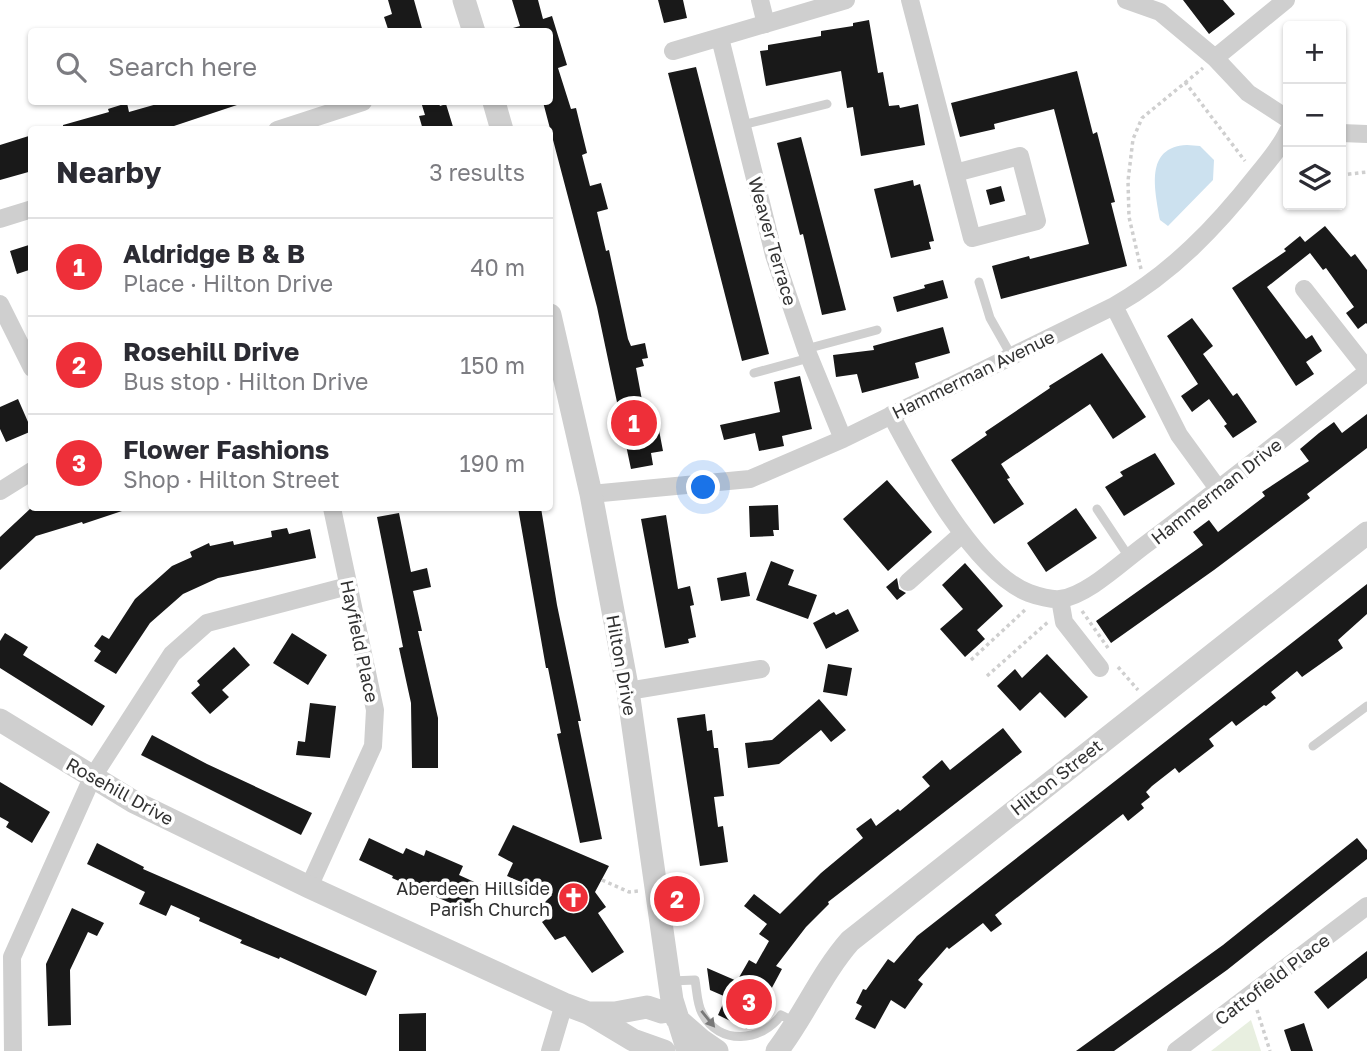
<!DOCTYPE html>
<html lang="en">
<head>
<meta charset="utf-8">
<style>
	:root { --surface:#fff; --page:#f7f7f7; --text:#2b2b33; --muted:#7c7c81; --line:#e1e1e2; --accent:#ee2f39 }
	body { margin:0; font-family:"Golos Text",sans-serif; background:var(--page); color:var(--text) }
	.controls { position:absolute; right:21px; top:21px; display:grid; overflow:hidden; border-radius:7px; box-shadow:0 2px 5px #0004 }
	.controls button { width:63px; height:63px; display:grid; place-items:center; padding:0; border:0; border-bottom:2px solid var(--line); background:var(--surface); color:var(--text); font:35px sans-serif }
	.you { position:absolute; left:704px; top:488px; width:24px; height:24px; margin:-18px; border:5px solid #fff; border-radius:50%; background:#1a73e8; box-shadow:0 0 0 10px #1a73e833 }
	.badge { display:grid; place-items:center; width:46px; height:46px; border-radius:50%; background:var(--accent); color:#fff; font-size:23px; font-weight:700 }
	.pin { position:absolute; translate:-50% -50%; border:4px solid #fff; box-shadow:0 2px 7px #0006 }
	.list { margin:0; padding:0; list-style:none }
	h2 { display:flex; justify-content:space-between; align-items:center; height:91px; margin:0; padding:0 28px; font-size:30px }
	h2 small { font-size:23px; font-weight:400; color:var(--muted) }
	.list li { display:grid; grid-template-columns:46px 1fr auto; gap:21px; align-items:center; box-sizing:border-box; height:98px; padding:0 28px; border-top:2px solid var(--line) }
	.list b { display:block; font-size:26px; white-space:nowrap }
	.list p { margin:0; font-size:23px; white-space:nowrap; color:var(--muted) }
	.list em { font-size:23px; font-style:normal; color:var(--muted) }
	.icon { flex:none; width:38px; height:38px; fill:none; stroke:currentColor; stroke-width:2; stroke-linecap:round; stroke-linejoin:round }
	.map { position:relative; flex:none; width:1367px; height:1051px; overflow:hidden }
	.search { position:absolute; background:var(--surface); box-shadow:0 2px 5px #0004; left:28px; top:28px; width:525px; height:77px; display:flex; align-items:center; gap:18px; box-sizing:border-box; padding:0 24px; border-radius:7px; color:var(--muted); font-size:26px }
	.panel { position:absolute; background:var(--surface); box-shadow:0 2px 5px #0004; left:28px; top:126px; width:525px; height:385px; border-radius:7px }
	.map>svg:first-child { display:block }
	.green { fill:#e8efe0 }
	.water { fill:#cce1ef }
	.building { fill:#191919 }
	.lines { fill:none; stroke-linecap:round; stroke-linejoin:round }
	.path { stroke:#cfcfcf; stroke-width:3.5; stroke-dasharray:3.5 3.5; stroke-linecap:butt }
	.service { stroke:#cfcfcf; stroke-width:9 }
	.minor { stroke:#cfcfcf; stroke-width:18 }
	.tertiary { stroke:#cfcfcf; stroke-width:23 }
	.oneway { fill:#797979 }
	.labels { text-anchor:middle; dominant-baseline:central; stroke-width:7; stroke-linejoin:round; paint-order:stroke }
	.street-label { font-size:18px; fill:#323232; stroke:#fff }
	.poi-label { font-size:18px; fill:#323232; stroke:#fff; text-anchor:end }
</style>
</head>
<body>
<div class="map">
<svg width="1367" height="1051" viewBox="0 0 1367 1051">
	<rect width="100%" height="100%" fill="#fff"/>
	<path class="green" d="M1251,1020L1261,1051H1211Z"/>
	<path class="water" d="M1187,145L1200,146L1214,160L1213,180L1168,226L1160,220C1155,190 1144,147 1187,145Z"/>
	<path class="building" d="M388,0H414L423,32H389L384,17L392,14Z
		M512,0H538L543,19L552,16L567,65L558,68L571,109L576,108L587,153L582,155L590,186L601,183L608,209L597,212L606,251L609,250L628,339L631,346L645,343L648,358L642,359L644,366L636,368L648,432L659,430L663,451L651,453L653,465L631,469L597,307L543,102H550V32H513V28L520,26Z
		M658,0H683L687,18L664,23Z
		M1183,0H1223L1235,14L1209,34Z
		M869,20L878,73L883,72L889,106L899,105L900,108L918,104L925,145L861,156L853,107L847,108L841,71L766,86L760,51L768,50V45L821,36V31L853,26V23Z
		M696,67L769,354L742,361L668,73Z
		M1077,71L1093,134L1097,132L1115,202L1111,203L1127,266L1001,299L992,266L1029,256L1030,259L1089,244L1054,109L994,124L995,129L960,137L951,103Z
		M164,102H236L237,105L162,130H63V125L109,112L108,109L127,103L129,112Z
		M421,102H438L440,106L446,104L454,130H423L419,116L425,115Z
		M32,135V171L0,180V145Z
		M801,137L846,310L822,315L803,234L800,235L777,143Z
		M913,180L914,186L920,184L934,241L929,242L931,249L891,258L874,189Z
		M1001,186L1005,201L990,205L986,190Z
		M1325,226L1351,257L1355,254L1367,270V324L1366,323L1358,329L1346,313L1354,307L1326,268L1323,270L1310,253L1267,287L1306,339L1312,335L1322,351L1306,362L1314,374L1296,386L1232,288L1286,251L1284,249L1300,236L1305,242Z
		M32,244V269L17,274L10,251Z
		M943,280L948,298L897,312L893,297L925,288L924,285Z
		M1192,318L1213,346L1203,354L1233,396L1237,393L1257,422L1233,438L1224,426L1227,424L1209,399L1192,412L1181,396L1198,384L1167,336Z
		M943,327L950,353L915,363L919,378L862,393L857,374L836,377L833,355L874,350L873,346Z
		M1102,353L1146,417L1113,439L1090,404L1001,464L1010,478L1007,479L1024,504L994,524L951,460L987,435L985,432L1050,388L1049,386Z
		M800,376L812,429L782,436L784,446L759,451L755,433L724,440L720,425L780,412L774,382Z
		M18,399L32,431L6,442L0,429V407Z
		M1367,414V448L1307,494L1310,498L1214,570L1111,643L1096,621L1203,545L1193,532L1209,520L1218,532L1265,496L1262,492L1309,461L1300,449L1319,433L1334,422L1342,433Z
		M1155,453L1175,484L1124,516L1105,487L1123,476L1120,472Z
		M887,480L932,532L888,571L843,519Z
		M778,505L779,530H773L774,536L750,537L749,506Z
		M31,508H124L125,510L83,524L82,522L36,536L0,570V537Z
		M518,508H541L557,605L581,721H578L602,839L580,843L557,734L561,733L548,668H546Z
		M1076,508L1097,538L1046,572L1027,543Z
		M399,513L411,572L427,568L431,587L413,591L422,631H418L438,718V768H412L411,703L399,648L403,647L377,517Z
		M666,515L678,589L690,586L694,605L690,606L696,637L688,639L689,643L665,648L641,519Z
		M287,528L289,534L310,529L316,558L218,578L183,594L150,623L116,674L94,661L101,651L94,646L102,635L109,639L135,599L172,566L192,557L190,552L209,543L210,546L233,541L234,545L272,537L271,531Z
		M771,561L794,570L788,585L817,595L808,619L756,600Z
		M965,563L1003,606L977,630L985,639L965,657L940,629L963,609L942,585Z
		M746,572L750,596L721,601L717,578Z
		M897,578L899,589L906,593L897,600L886,587Z
		M1367,584V614L1338,640L1343,648L1302,677L1297,671L1271,692L1276,698L1266,706L1264,705L1236,726L1232,721L1209,739L1214,746L1179,773L1175,768L1152,786L1146,792L1150,797L1141,804L1144,808L1128,821L1123,814L995,915L1002,924L991,932L983,923L949,949L947,947L918,980L923,984L905,1009L891,1000L875,1029L855,1019L862,1006L856,1003L863,989L866,990L888,959L894,963L917,936Z
		M848,609L859,631L826,649L813,623L834,612L836,615Z
		M5,633L28,647L23,655L105,706L92,726L0,668V641Z
		M292,633L327,655L308,685L273,663Z
		M234,647L250,665L222,690L229,697L210,714L191,693L200,685L197,681Z
		M1047,654L1088,697L1065,718L1040,692L1020,711L997,686L1015,669L1022,678Z
		M828,664L852,668L847,696L823,692Z
		M819,699L846,730L831,742L821,730L779,764L748,768L745,743L772,740Z
		M310,703L336,706L330,758L296,755L298,741L305,742Z
		M705,714L707,731L712,730L714,748H718L724,796L714,797L718,827L723,826L728,862L700,866L677,718Z
		M1003,728L1022,752L828,902L829,904L806,927L776,966L782,969L767,997L774,1001L767,1016L755,1011L747,1029L718,1015L726,997L710,990L707,968L737,981L749,960L756,964L769,941L759,934L767,924L744,906L754,894L780,914L821,873L863,838L856,829L871,818L876,826L898,809L900,811L930,786L922,777L942,760L950,770Z
		M152,735L207,764L312,813L301,835L141,755Z
		M0,782L50,812L32,843L6,827L9,822L0,817Z
		M513,825L609,866L595,892L606,907L598,913L624,952L592,973L565,936L555,940L542,922L549,917L540,907L552,895L507,876L513,863L498,855Z
		M369,838L403,854L406,848L424,856L426,850L463,866L459,875L481,885L469,911L392,878L393,876L359,860Z
		M1357,838L1367,850V859L1227,970L1114,1051H1076L1223,945Z
		M97,843L144,867L143,869L377,971L366,996L280,957L279,959L240,943L242,940L199,921L200,918L171,905L166,916L139,904L145,892L87,864Z
		M72,908L104,923L97,936L88,932L70,970L71,1025L48,1026L46,964Z
		M1367,951V978L1328,1009L1314,992Z
		M426,1013V1051H399V1014Z
		M1304,1023L1313,1051H1291L1284,1030Z"/>
	<g class="lines">
		<path class="path" d="M1185,82L1245,161
			M1341,175L1367,172
			M1141,269L1129,217L1128,181L1133,139L1142,118L1203,68
			M1082,611L1108,648
			M971,660L1026,609
			M1118,667L1138,690
			M987,676L1048,622
			M602,880L629,892L638,891
			M1257,1010L1270,1051"/>
		<path class="service" d="M742,125L827,104
			M979,282L990,318L1011,355
			M806,349L877,330
			M754,373L809,358
			M1097,509L1129,557
			M1313,746L1367,706
			M671,981L695,980C697,991 697,1004 702,1013C719,1046 762,1042 781,1015L797,1023"/>
		<path class="minor" d="M760,0L766,24
			M910,0L972,238L1037,221L1020,156L955,173
			M1126,0L1160,12L1215,58L1248,93L1288,119
			M720,38L774,255L806,349L843,439
			M673,51L846,0
			M1215,58L1286,0
			M277,130L363,102
			M1341,133L1367,134
			M0,219L32,209
			M1304,289L1367,369
			M0,304L32,368
			M1114,306L1179,435L1219,490
			M891,415C918,466 974,572 1029,593C1037,596 1052,600 1060,599C1087,596 1123,561 1145,545C1220,489 1293,431 1367,372
			M0,491L32,471
			M591,494L750,479L843,439L1114,306C1172,273 1216,227 1257,175C1269,160 1280,148 1288,131
			M908,582L962,534
			M1060,599L1064,622L1100,668
			M628,691L761,669
			M309,887L373,746L375,710L332,508
			M13,1051L12,957L92,778L172,654L207,623L348,586
			M550,1051L564,1004
			M1176,1051L1367,906"/>
		<path class="tertiary" d="M464,0L474,32
			M494,102L502,130
			M550,315L591,494L628,691L672,1000L688,1051
			M0,720L134,802L309,887L564,1004L588,1013L633,1040L664,1051
			M588,1013H615L647,1007L662,1012L675,1010
			M677,1019L701,1040L717,1051
			M777,1051C804,1016 821,974 850,941L1367,533"/>
	</g>
	<defs><path id="oneway-solid" d="M-6-.8H1V-3.2L6.5 0L1 3.2V.8H-6Z" transform="scale(1.75)"/></defs>
	<use class="oneway" href="#oneway-solid" transform="translate(708 1019) rotate(51)"/>
	<defs>
		<symbol id="church-disc" viewBox="-11 -11 22 22"><circle r="9.5" fill="#ee2f39" stroke="#fff"/><path d="M-1.2-6h2.4v3.5h3.3v2.4h-3.3V6h-2.4V-.1h-3.3v-2.4h3.3Z" fill="#fff"/></symbol>
	</defs>
	<g fill-rule="evenodd">
		<use href="#church-disc" x="556" y="880" width="35" height="35"/>
	</g>
	<g class="labels">
		<g class="street-label">
			<text transform="translate(773 241) rotate(74)">Weaver Terrace</text>
			<text transform="translate(973 374) rotate(-26)">Hammerman Avenue</text>
			<text transform="translate(1216 491) rotate(-38)">Hammerman Drive</text>
			<text transform="translate(360 641) rotate(78)">Hayfield Place</text>
			<text transform="translate(622 665) rotate(80)">Hilton Drive</text>
			<text transform="translate(1056 777) rotate(-38)">Hilton Street</text>
			<text transform="translate(120 791) rotate(29)">Rosehill Drive</text>
			<text transform="translate(1272 979) rotate(-37)">Cattofield Place</text>
		</g>
		<g class="poi-label">
			<text x="550" y="888">Aberdeen Hillside<tspan x="550" dy="21">Parish Church</tspan></text>
		</g>
	</g>
</svg>
<div class="controls">
<button>+</button>
<button>−</button>
<button><svg class="icon" aria-label="layers" viewBox="0 0 24 24"><path d="M12 4l9 5-9 5-9-5zM3 14l9 5 9-5"/></svg></button>
</div>
<div class="you"></div>
<div class="pin badge" style="left:634px;top:423px">1</div>
<div class="pin badge" style="left:677px;top:899px">2</div>
<div class="pin badge" style="left:749px;top:1002px">3</div>
<div class="search"><svg class="icon" aria-label="search" viewBox="0 0 24 24"><circle cx="10" cy="10" r="6"/><path d="M15 15l6 6"/></svg>Search here</div>
<section class="panel">
<h2>Nearby<small>3 results</small></h2>
<ul class="list">
<li><span class="badge">1</span><div><b>Aldridge B &amp; B</b><p>Place · Hilton Drive</p></div><em>40 m</em></li>
<li><span class="badge">2</span><div><b>Rosehill Drive</b><p>Bus stop · Hilton Drive</p></div><em>150 m</em></li>
<li><span class="badge">3</span><div><b>Flower Fashions</b><p>Shop · Hilton Street</p></div><em>190 m</em></li>
</ul>
</section>
</div>
</body>
</html>
